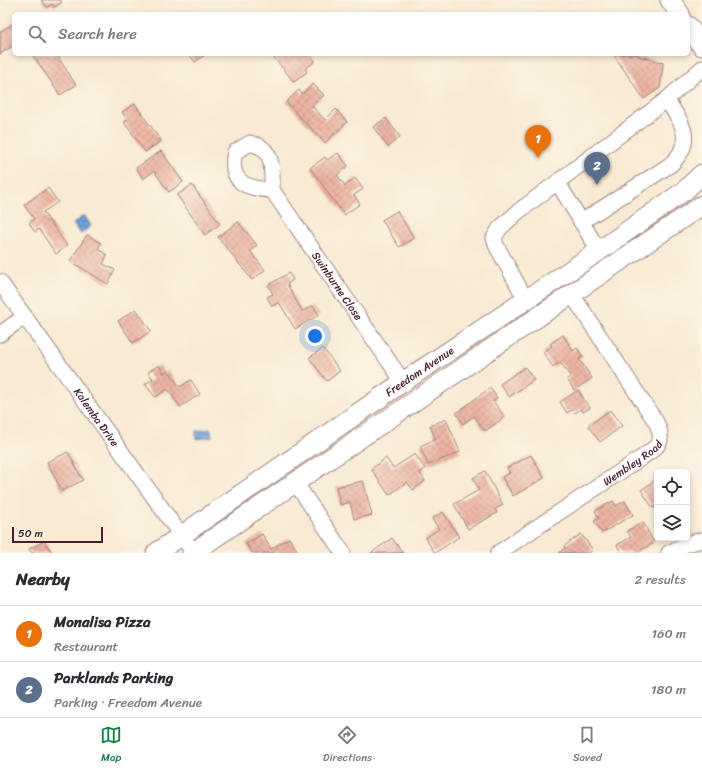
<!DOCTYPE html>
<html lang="en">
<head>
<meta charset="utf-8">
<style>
	:root { --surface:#fff; --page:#f7f7f7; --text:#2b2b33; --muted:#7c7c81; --line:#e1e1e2; --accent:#0b8043 }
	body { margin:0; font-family:Sriracha,sans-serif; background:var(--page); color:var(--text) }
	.controls { position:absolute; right:12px; bottom:12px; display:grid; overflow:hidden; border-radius:6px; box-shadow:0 2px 6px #0003 }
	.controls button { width:36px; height:36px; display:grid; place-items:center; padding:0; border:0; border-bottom:1px solid var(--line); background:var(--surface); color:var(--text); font:20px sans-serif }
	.scale { position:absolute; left:12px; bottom:10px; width:91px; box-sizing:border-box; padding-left:4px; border:2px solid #4a1f2b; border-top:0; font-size:11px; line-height:14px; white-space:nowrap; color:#4a1f2b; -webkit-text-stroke:3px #fcf5e5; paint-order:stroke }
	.you { position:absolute; left:315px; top:336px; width:14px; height:14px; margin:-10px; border:3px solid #fff; border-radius:50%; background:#1a73e8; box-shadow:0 0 0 6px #1a73e833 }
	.badge { display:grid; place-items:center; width:26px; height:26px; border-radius:50%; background:var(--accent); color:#fff; font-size:13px; font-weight:700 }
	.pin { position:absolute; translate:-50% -33px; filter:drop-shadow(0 1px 2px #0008) }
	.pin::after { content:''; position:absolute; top:21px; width:14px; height:12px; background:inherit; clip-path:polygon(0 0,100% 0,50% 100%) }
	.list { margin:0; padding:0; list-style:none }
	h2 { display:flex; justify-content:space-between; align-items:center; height:52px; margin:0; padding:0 16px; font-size:17px }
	h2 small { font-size:13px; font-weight:400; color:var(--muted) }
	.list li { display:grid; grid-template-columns:26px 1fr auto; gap:12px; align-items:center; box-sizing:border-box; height:56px; padding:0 16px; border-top:1px solid var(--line) }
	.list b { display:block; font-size:15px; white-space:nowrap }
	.list p { margin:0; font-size:13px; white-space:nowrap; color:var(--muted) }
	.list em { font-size:13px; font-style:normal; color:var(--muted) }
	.icon { flex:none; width:22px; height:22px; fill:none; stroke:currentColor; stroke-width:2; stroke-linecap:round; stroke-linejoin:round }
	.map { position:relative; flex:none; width:702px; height:553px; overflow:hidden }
	.search { position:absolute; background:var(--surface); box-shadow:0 2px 6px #0003; left:12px; right:12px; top:12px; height:44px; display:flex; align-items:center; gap:10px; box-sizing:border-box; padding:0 14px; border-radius:6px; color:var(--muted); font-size:15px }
	.sheet { height:164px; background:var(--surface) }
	nav { display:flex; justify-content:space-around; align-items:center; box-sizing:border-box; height:56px; border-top:1px solid var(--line); background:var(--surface); font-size:11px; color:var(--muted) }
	nav a { display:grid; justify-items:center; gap:2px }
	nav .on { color:var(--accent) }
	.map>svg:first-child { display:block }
	.water { fill:url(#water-rules); stroke:#5c6082 }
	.building { fill:url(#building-cross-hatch) }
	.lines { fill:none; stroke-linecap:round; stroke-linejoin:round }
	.minor-casing { stroke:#a1847f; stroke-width:17 }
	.major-casing { stroke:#a1847f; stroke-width:21 }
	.minor { stroke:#fff; stroke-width:15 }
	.major { stroke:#fff; stroke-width:19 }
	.labels { text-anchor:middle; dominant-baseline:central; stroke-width:3.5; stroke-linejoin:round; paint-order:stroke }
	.street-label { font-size:11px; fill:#4a1f2b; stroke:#fcf5e5 }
</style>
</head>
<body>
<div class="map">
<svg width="702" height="553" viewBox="0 0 702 553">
	<defs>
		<pattern id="water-rules" width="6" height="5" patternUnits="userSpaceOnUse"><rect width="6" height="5" fill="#6da2da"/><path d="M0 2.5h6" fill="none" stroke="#5c83b1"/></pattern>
		<pattern id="building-cross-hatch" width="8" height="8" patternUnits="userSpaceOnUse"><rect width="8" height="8" fill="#ecb5a4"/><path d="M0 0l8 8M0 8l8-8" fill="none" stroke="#cc9b8d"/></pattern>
	</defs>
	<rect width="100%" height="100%" fill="#fcf5e5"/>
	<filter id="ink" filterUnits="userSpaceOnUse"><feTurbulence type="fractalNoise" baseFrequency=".025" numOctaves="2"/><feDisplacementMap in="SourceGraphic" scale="8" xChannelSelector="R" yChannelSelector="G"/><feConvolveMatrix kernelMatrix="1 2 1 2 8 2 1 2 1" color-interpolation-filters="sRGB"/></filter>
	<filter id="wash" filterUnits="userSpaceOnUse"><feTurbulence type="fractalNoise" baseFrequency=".012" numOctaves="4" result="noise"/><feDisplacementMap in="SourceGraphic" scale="16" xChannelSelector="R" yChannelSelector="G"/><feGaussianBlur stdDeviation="0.9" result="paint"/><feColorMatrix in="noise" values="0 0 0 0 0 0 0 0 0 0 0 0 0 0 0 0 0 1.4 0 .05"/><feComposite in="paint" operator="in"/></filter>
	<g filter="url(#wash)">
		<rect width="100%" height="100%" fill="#f8ead3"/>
		<path class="water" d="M84,215L91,226L81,234L73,224Z
			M211,429L212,437L196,439V431Z"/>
		<g id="blocks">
			<path class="building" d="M41,0H60L62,2L54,7L52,4L47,7Z
				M14,23V45L0,54V32Z
				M32,54H56L76,85L60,95Z
				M189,54H206L195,62Z
				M271,54H289L292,57L295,54H309L315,61L305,69L307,72L294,82Z
				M613,54H637L639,56L663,63L660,88L644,99Z
				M313,84L324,95L312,106L325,120L336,109L347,122L325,143L286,102L299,90L302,94Z
				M135,104L161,141L145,152L124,122L127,120L122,112Z
				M386,118L400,137L388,147L373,127Z
				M161,151L183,182L169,192L154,171L143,179L136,168Z
				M338,153L348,166L337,175L345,186L355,178L363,189L354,195L360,204L344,215L310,168L325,157L327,160Z
				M192,185L220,224L205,235L177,195Z
				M48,188L58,202L43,212L67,246L56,254L39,229L35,232L29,223L34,219L24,205Z
				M397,211L414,238L399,247L382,220Z
				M238,222L257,245L250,251L265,270L252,280L218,237Z
				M87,235L101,243L98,249L107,255L103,264L115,270L108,284L70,261Z
				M289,273L293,280L287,284L302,311L313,306L319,315L295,329L279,302L272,306L267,297L273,294L268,285Z
				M136,309L151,331L133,343L118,321Z
				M563,335L573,351L577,348L583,357L579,359L592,378L574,390L567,379L571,377L560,362L553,367L543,352L552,346L550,344Z
				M323,348L340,371L327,381L309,358Z
				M159,365L164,373L168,370L180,387L191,380L200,394L180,407L168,389L155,397L145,384L153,379L148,372Z
				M525,367L534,380L509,397L500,384Z
				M490,388L497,398L493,401L505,417L485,431L474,416L463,424L456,413Z
				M578,390L590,408L583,412L581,409L575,413L572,410L567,413L560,402Z
				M610,410L622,426L600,442L588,426Z
				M446,419L460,452L428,465L420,446L436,439L430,426Z
				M68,452L83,480L62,491L47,462Z
				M415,454L425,469L420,473L425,481L413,490L407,482L389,495L371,469L386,458L393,468Z
				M531,455L544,478L513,496L502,477L510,473L507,468Z
				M485,471L503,505L495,509L497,513L468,529L454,504L479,490L473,478Z
				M657,479V506L653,508L641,490Z
				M363,481L372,515L354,519L350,502L340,505L336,487Z
				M613,501L616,506L625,501L633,515L602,533L594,521L599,518L595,511Z
				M443,512L459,537L435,553L425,538L439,529L432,519Z
				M643,522L654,543L635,553H621L617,545L631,537L627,531Z
				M262,534L271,549L289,538L299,553H252L246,544Z
				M581,534L593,550L589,553H559L565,548L564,546Z
				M392,538L403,553H371Z
				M44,541L52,553H32L29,549Z"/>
		</g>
	</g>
	<g filter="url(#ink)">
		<use href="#blocks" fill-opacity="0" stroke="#a1847f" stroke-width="1"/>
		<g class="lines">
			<defs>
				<g id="minor">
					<path d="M250,143C254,145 259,145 262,148C274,156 272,177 272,190C246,189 228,182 235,152Z"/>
					<path d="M558,183L599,251"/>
					<path id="s1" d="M272,190L403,382"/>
					<path d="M581,222L670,165C695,143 684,123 666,100"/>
					<path id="s2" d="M0,282L193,552"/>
					<path d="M526,300L496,245L494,238L500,228L519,211L666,100L702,68"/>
					<path d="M0,334L24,317"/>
					<path d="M295,482L343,553"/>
					<path id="s3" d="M498,553L641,458C658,446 666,443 656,422L571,293"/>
					<path d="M669,553L686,544L702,540"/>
				</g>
				<g id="major">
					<path d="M670,0L680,14"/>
					<path d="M688,26L702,46"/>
					<path id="s4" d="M156,553L403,382L599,251L684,191L702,174"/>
					<path d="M192,553L702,205"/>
				</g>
			</defs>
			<use href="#minor" class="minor-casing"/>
			<use href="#major" class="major-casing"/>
			<use href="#minor" class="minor"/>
			<use href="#major" class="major"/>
		</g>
	</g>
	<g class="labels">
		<g class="street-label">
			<text stroke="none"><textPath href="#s1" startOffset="116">Swinburne Close</textPath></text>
			<text stroke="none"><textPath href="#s4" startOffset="320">Freedom Avenue</textPath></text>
			<text stroke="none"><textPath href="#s2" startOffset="166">Kalemba Drive</textPath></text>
			<text stroke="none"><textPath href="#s3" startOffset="162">Wembley Road</textPath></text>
		</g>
	</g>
</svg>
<div class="controls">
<button><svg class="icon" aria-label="locate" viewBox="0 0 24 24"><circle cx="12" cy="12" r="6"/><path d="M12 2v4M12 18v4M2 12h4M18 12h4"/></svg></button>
<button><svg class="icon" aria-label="layers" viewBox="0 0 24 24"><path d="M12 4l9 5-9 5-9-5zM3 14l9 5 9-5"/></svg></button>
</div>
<div class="scale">50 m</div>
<div class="you"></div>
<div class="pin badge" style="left:538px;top:158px;background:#e8710a">1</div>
<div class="pin badge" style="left:597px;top:185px;background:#5c6f8a">2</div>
<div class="search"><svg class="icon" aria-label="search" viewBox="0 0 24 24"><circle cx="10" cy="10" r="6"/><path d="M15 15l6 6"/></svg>Search here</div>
</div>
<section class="sheet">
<h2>Nearby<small>2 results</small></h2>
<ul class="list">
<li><span class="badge" style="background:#e8710a">1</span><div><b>Monalisa Pizza</b><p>Restaurant</p></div><em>160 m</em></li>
<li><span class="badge" style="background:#5c6f8a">2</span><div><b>Parklands Parking</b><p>Parking · Freedom Avenue</p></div><em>180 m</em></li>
</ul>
</section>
<nav>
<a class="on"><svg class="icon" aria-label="map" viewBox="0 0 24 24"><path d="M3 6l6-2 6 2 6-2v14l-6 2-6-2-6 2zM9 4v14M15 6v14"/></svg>Map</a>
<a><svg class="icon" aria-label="directions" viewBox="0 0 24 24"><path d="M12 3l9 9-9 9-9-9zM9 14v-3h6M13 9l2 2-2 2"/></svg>Directions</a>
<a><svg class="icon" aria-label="saved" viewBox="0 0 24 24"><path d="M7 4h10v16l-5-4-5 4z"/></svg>Saved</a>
</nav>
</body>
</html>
